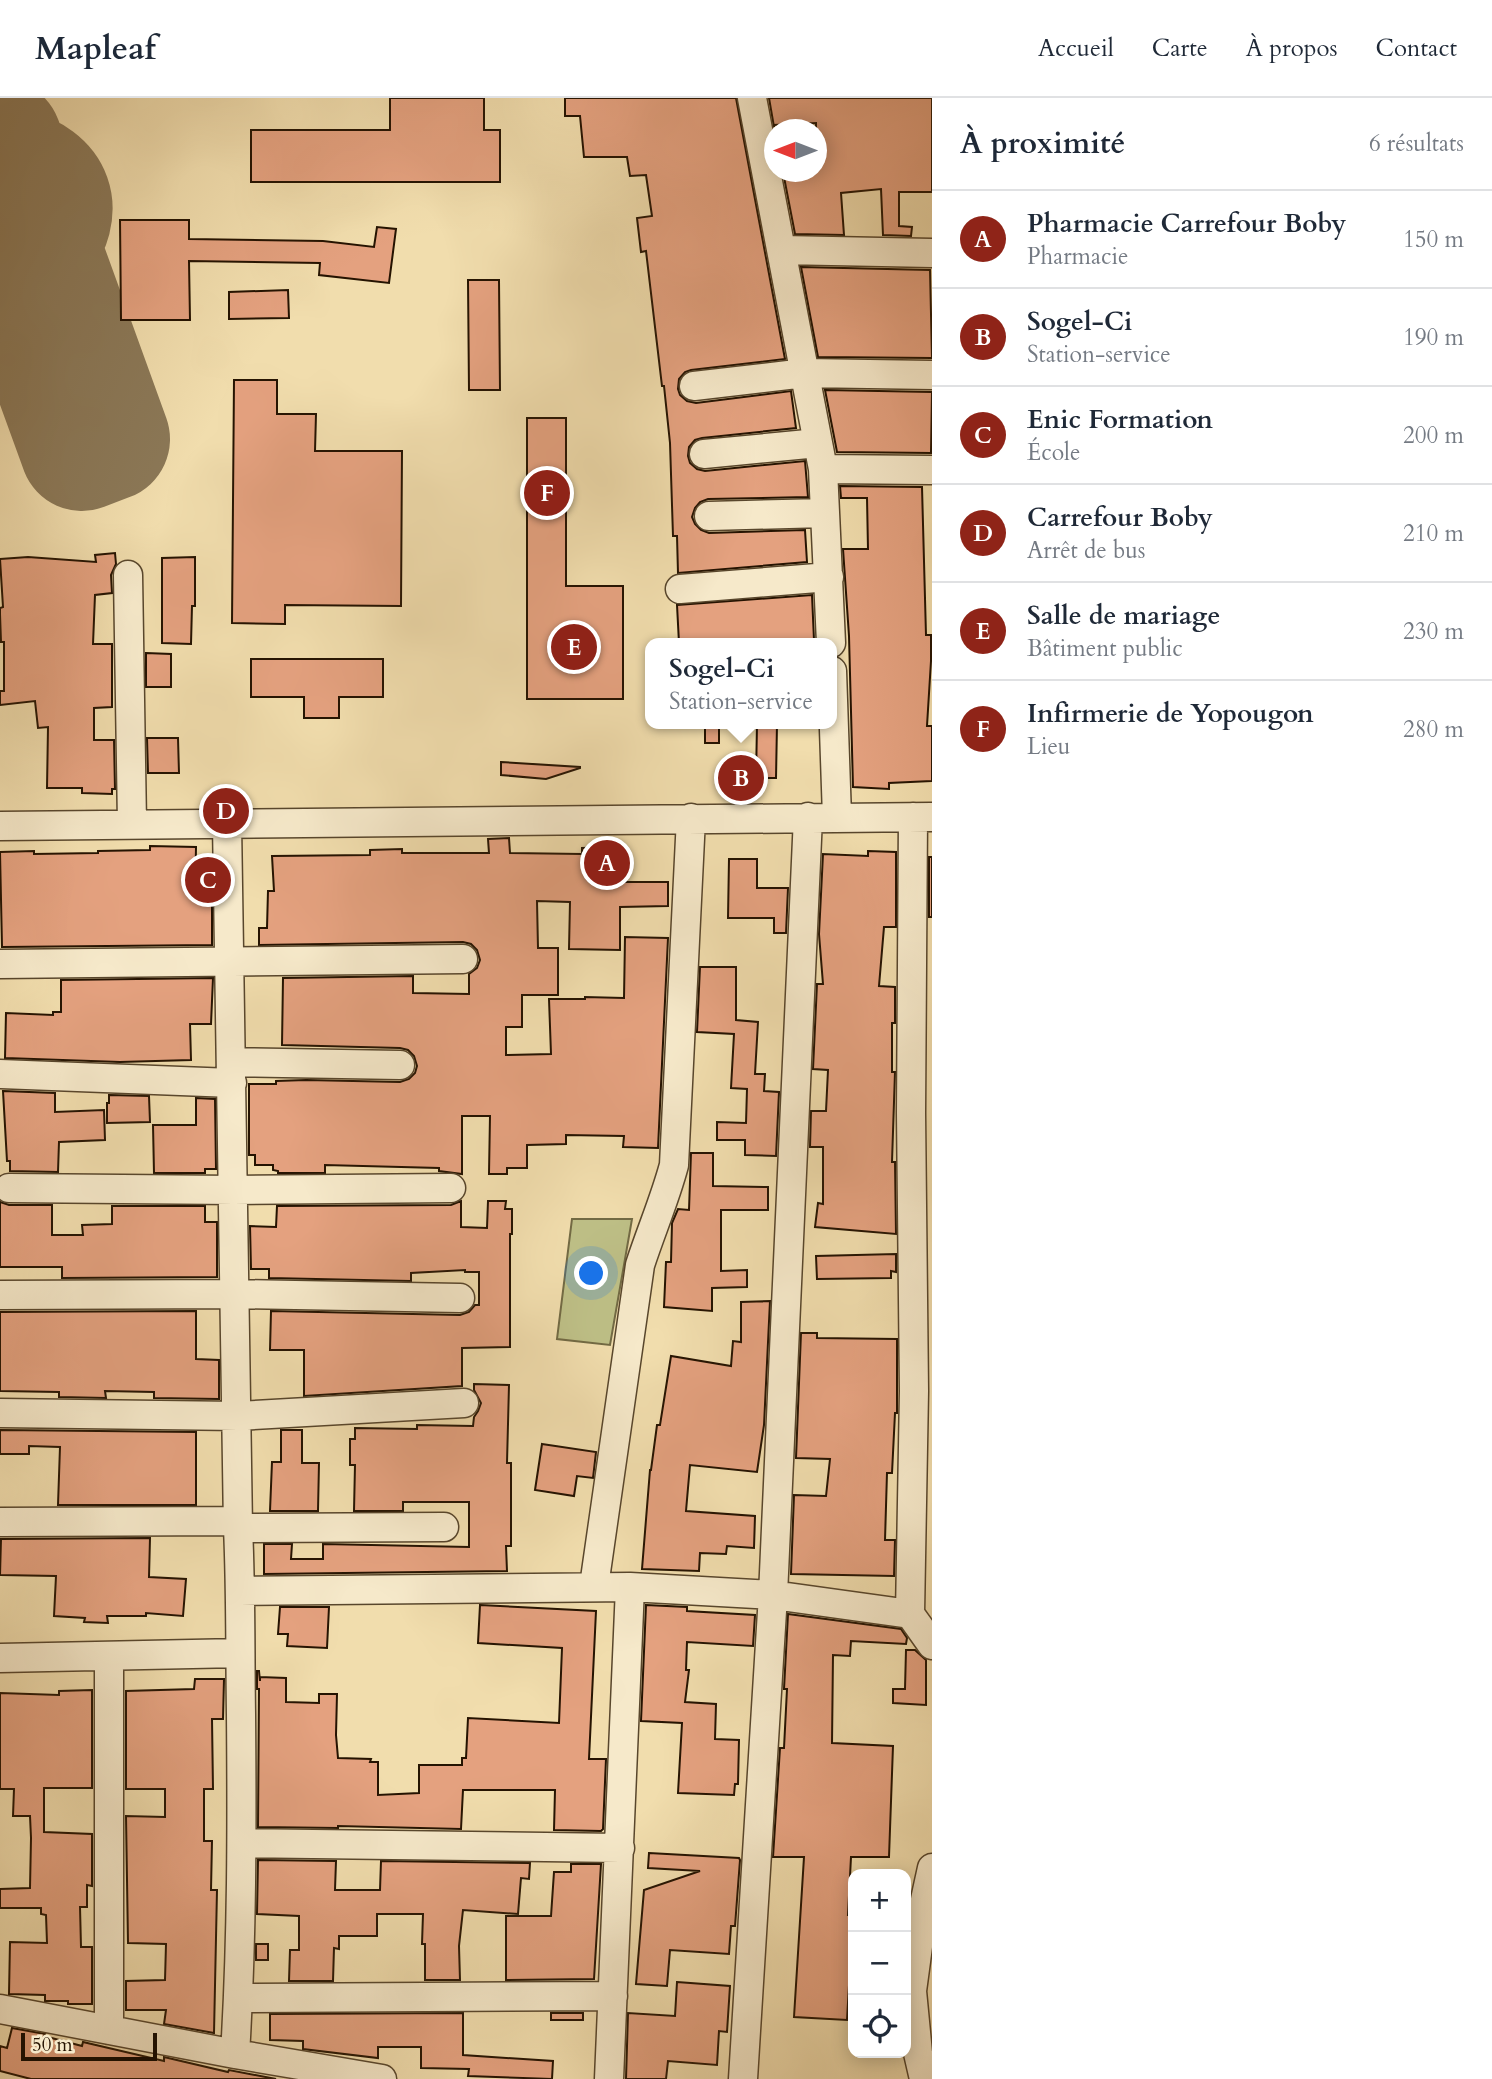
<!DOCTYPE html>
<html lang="fr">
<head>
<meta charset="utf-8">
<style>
	:root { --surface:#fff; --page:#f2f2f3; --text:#1f2937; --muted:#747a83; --line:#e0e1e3; --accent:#8f2418 }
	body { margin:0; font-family:Cardo,serif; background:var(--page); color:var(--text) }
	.controls { position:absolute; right:21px; bottom:21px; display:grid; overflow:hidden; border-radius:14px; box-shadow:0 4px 18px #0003 }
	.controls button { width:63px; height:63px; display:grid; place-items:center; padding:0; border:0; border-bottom:2px solid var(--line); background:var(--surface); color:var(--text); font:35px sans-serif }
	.compass { position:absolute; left:764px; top:21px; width:63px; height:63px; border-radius:50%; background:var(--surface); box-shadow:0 4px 18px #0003; rotate:270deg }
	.scale { position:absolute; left:21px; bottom:18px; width:136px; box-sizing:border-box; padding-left:7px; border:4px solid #251301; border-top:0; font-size:19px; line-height:24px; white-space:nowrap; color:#251301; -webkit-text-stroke:5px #f6e9ca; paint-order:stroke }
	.you { position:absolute; left:592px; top:1176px; width:24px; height:24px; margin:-18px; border:5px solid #fff; border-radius:50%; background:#1a73e8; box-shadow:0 0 0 10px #1a73e833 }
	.badge { display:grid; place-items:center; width:46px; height:46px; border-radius:50%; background:var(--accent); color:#fff; font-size:23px; font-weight:700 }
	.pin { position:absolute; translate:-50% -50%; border:4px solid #fff; box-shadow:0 2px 7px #0006 }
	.popup { position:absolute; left:645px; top:540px; width:192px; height:91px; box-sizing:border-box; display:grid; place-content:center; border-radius:14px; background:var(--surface); filter:drop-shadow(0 2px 5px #0005); font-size:23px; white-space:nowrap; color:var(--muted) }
	.popup b { font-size:26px; color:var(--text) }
	.popup::after { content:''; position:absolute; left:50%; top:100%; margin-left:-14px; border:14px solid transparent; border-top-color:var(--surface) }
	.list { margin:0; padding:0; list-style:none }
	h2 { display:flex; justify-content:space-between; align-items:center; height:91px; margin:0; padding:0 28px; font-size:30px }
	h2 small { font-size:23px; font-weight:400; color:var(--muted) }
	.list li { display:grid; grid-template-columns:46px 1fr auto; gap:21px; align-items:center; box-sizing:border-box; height:98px; padding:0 28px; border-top:2px solid var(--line) }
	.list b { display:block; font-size:26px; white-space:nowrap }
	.list p { margin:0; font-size:23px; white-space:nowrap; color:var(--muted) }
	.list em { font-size:23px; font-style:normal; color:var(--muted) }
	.icon { flex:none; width:38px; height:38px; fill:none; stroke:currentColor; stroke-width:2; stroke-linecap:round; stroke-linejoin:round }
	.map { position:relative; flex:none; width:932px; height:1981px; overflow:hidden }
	header { display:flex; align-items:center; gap:42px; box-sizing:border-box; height:98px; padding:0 35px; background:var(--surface); border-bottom:2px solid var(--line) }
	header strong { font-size:33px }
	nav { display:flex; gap:38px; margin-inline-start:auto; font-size:24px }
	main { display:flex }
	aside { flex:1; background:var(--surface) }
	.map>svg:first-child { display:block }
	.green { fill:#bec087; stroke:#726a44; stroke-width:2 }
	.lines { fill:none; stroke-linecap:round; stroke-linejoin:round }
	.runway { stroke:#8b7857; stroke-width:124 }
	.building { fill:#e4a17f; stroke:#251301; stroke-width:2 }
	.minor-casing { stroke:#58462c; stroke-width:31 }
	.minor { stroke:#f6e9ca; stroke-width:28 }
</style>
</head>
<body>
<header>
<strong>Mapleaf</strong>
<nav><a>Accueil</a><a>Carte</a><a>À propos</a><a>Contact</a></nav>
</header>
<main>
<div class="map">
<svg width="932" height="1981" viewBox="0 0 932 1981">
	<rect width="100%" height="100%" fill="#f1ddad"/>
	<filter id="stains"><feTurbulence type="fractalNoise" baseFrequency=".00286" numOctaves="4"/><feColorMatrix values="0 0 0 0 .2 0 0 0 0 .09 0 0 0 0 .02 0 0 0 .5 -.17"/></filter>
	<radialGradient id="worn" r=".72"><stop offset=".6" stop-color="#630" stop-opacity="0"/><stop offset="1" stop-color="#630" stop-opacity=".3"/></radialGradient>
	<path class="green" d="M572,1121H632L610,1247L557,1241Z"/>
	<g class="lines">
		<path class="runway" d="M0,43L11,72C52,83 62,111 37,145L108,341L82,351L11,155L0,153"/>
	</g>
	<path class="building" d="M390,0H484V32H500V84H251V32H390Z
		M565,0H736L785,261L691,272L685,274L679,281L678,291L680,297L687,303L696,305L791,293L796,330L702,340L695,342L689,349L688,358L690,365L697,371L705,373L805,363L808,399L708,401L700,404L695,410L692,419L695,426L701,432L709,435L805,432L807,464L678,475L677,438H673L670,345L664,288H662L646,153L641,154L637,120L652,118L646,77L630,78L627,59H584L580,18H565Z
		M769,0H932V94H899V128L912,129L911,138L883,137L881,91L841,95L844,137L795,136L783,74H816V25L774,27V29Z
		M120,122H189V141L323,143L374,149L377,129L396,131L389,185L319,177L320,165L189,163L190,222H121Z
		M801,169L930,172L932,260L818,259Z
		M468,182H499L500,292H469Z
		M288,192L289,220L229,221V194Z
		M234,282H277V316H316L315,353H402L401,508L285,507V526L232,525Z
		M825,292L932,294L931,355L837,354Z
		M527,320H566V488H623V601H527Z
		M840,388L922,389L926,537H931V563L927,628H932V683L889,685V691L853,689L849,538L843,451H868L867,400H841Z
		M115,455L116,466L111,477L112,495L95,497L93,546H112V609L94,610V642H114L115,691H112V696L82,695V690H47L48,629L38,630L35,603L0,607V593H4V544H1L0,516V510L3,509L0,461L28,459L96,464L95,457Z
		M195,459V508H192L191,546L162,545V460Z
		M812,497L814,542L777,545H679L677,507Z
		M146,555L171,556V589H146Z
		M251,561H383V599H339V620H304V599H251Z
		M705,626H719V645H705Z
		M757,626H777L776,680H756Z
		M147,640H178L179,675H148Z
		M501,664L580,669V670L546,681L501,677Z
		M509,740L510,755L582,756V750L621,749V784H668V808L620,809V852L569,851L570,804L537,803L538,850H558V897H522V929H506V957L551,956L549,901H585V899L624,900L625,839L668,840L658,1050L623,1049L624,1038L566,1037V1046L527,1047V1070H507V1076H489L490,1018H462V1076L439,1073V1070L325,1067V1075H278V1073L273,1072V1067H255V1057H249V986H276V983L306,982L400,984L409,981L415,975L417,968L414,958L408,952L400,950L282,947L283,880L413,878V895L469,896V876L477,870L480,862L477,852L471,846L463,844L259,847V830H267L268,793H274L272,758L370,757V752L402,751V755H489L488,741Z
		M150,748L196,749L195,804H212V847L2,849L0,754L34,753V756L98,755V753L150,752Z
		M868,753L896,754V829H884L879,888L895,889V925H892V974H895L892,1064H895L896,1136L815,1129L818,1105L823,1106V1049H810L811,1013H826L828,972L813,971L817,886H823L819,836L823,756L868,758Z
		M929,759H932V819H929Z
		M729,761H757V790H788L786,835H774V820H728Z
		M700,869H736V922L758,924L755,976H765L764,993L779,994L776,1058L745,1057V1042H717V1024L746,1025L747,991L731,990L734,936L697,934Z
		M213,880L211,926H190L191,962L120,964L5,960L6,915L53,917V914H61V882Z
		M3,993L55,995V1014L104,1012L105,1042L59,1044L58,1074L10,1073V1063H7Z
		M109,997L149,998L150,1024L107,1025V1005H109Z
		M196,1000L215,1001L216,1071H205V1075H154L153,1027H196Z
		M691,1055H713V1088L768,1089V1112H721V1173L747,1172V1189L712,1190V1213L664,1209L666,1164H671L672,1125L678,1111L689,1112Z
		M461,1103V1129L487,1130L488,1103H506L505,1111H512V1136H510V1249L462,1250V1288L304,1298V1252H270L271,1213L460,1217L469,1214L475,1207H479V1174H465V1172L411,1175V1183L269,1180V1171H251L250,1128L276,1129L277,1108L451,1107Z
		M0,1104L9,1107H52V1137H83L82,1127L112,1126V1108H205V1124H217V1179L62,1180V1169H0Z
		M896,1156V1174L891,1173V1180L817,1181L816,1158Z
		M770,1203L764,1327L757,1374L690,1367L686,1413L755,1418L754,1450L727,1448L726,1456L700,1455L699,1473L642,1471L650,1372H651L657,1327H660L671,1258L731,1268L733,1243L741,1244V1204Z
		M196,1213V1261L219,1262V1301L154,1300V1294L105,1293L106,1300L59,1299V1294L0,1293V1214Z
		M801,1235H817V1240L897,1241V1315H895L892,1375H887L885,1442H895L894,1478L791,1476L794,1397L826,1398L830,1361L796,1360Z
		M474,1286L509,1287L507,1365H511V1448H506L507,1473L264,1476V1446H292L291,1461H323V1446L469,1449V1404H403V1413H354L355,1367H350V1341H355V1330L417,1331V1327L473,1328L474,1319L478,1313L481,1305L474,1292Z
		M0,1332L196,1334V1407H58L60,1349L29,1348V1356H0Z
		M281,1332H302V1365H319L318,1413H270L272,1364H281Z
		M542,1346L596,1354L593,1380L577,1378L574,1398L535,1392Z
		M150,1440L149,1479L186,1481L183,1518L146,1515V1518H107L108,1525L84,1524L85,1520L54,1518L56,1478L0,1477L1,1441Z
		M480,1507L596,1513L589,1661H606L603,1731L601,1733L554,1732L555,1692H463L461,1731L338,1728V1730L258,1729L259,1591H257V1573H259L260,1583V1579L286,1580V1604L319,1605V1596H337L336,1637L338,1660L371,1661L370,1664H378V1697L419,1695V1667H462V1660H466L468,1620L559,1625L562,1550L478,1545Z
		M646,1507L687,1509V1513L755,1517L753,1548L687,1544L686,1572H689L685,1604L716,1606L715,1641L739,1642L738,1686H735L734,1697L678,1695L682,1625L641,1623Z
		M280,1509H329L327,1550L287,1548L288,1536H278Z
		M788,1516L901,1531L907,1540L906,1546L851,1543L850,1558L833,1557L832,1645L893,1648L889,1759H851L848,1817H853L847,1922L794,1919L804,1759H773L780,1650H784L787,1591H784Z
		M906,1552H915L926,1562V1607L893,1605V1591H905Z
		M195,1581H224L223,1621H212L213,1691H204V1743H212L211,1792H217L214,1935L164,1926L166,1912H126V1883L165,1882L166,1846L128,1845L126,1718L165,1719V1691H126V1593L194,1591Z
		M92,1592V1690H44V1734L92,1736V1788L87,1787V1809H80L81,1849H92V1906H68V1903H45V1897L9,1896L10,1844L47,1845L46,1817L41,1816V1810H0V1791L30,1790L31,1740L30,1718H13L14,1691H0V1595L59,1597V1593Z
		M649,1755L739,1760L740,1762L735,1828H731L729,1856L670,1852L667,1888L636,1886L644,1792L700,1773L648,1770Z
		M258,1762L336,1763L335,1792H380L381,1763L530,1765L529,1781L521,1780L518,1816L463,1812L459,1848L460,1882H425V1846H422L423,1816H377V1838H339V1851L334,1850L333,1883H289L290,1852H299V1818L257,1816Z
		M571,1766H601L594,1881L506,1882V1818H551L554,1774H571Z
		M256,1846H268V1862H256Z
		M677,1884L730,1888L727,1934L719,1933L717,1967L668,1963L666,1981H626L628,1915L675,1918Z
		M463,1915V1957L553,1963L552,1981L468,1978L469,1971L421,1970V1949H378V1960L303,1951V1943L270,1942V1916Z
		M551,1915H583V1922H551Z
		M12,1930L45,1936L44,1938L82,1948L83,1944L164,1963V1959L228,1974L229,1972L276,1981H31L0,1973V1948L7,1950Z"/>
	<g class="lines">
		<defs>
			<path id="minor" d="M752,0L823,371L831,545
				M782,152L932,155
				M694,288L805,275L932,277
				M704,356L818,345
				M823,371L932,372
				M709,418L825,415
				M128,477L132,726
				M680,491L829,479
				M832,573L837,719
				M913,719L911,1015L914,1293L910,1516L932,1547
				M0,728L932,719
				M0,866L463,861
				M231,964L400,967
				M0,976L232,985
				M9,1090L234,1092L451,1090
				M0,1197L234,1196L460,1200
				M0,1315L238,1318L464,1305
				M0,1424L238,1423
				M238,1430L444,1429
				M594,1488L640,1167C651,1133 665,1101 674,1067L691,720
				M241,1493L630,1489L773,1497L910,1516
				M109,1558V1932
				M0,1560L240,1555
				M242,1745L620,1750
				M238,1900L613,1898
				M0,1911L235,1956C242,1842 242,1729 241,1616C240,1553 241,1492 238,1430L227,725
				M235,1956L382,1981
				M609,1981L630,1489
				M743,1981L773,1497L808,719
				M924,1981L918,1955L912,1893L923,1811L932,1770"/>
		</defs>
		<use href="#minor" class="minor-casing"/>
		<use href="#minor" class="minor"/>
	</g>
	<rect width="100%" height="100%" filter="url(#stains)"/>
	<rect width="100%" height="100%" fill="url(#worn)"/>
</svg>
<div class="controls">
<button>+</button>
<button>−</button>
<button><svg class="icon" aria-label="locate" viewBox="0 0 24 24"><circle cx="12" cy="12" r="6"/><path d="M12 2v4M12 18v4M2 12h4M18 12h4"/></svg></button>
</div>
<svg class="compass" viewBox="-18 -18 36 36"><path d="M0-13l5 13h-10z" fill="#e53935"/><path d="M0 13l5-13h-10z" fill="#747a83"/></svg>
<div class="scale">50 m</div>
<div class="you"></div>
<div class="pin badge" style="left:607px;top:765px">A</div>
<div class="pin badge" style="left:741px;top:680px">B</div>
<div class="popup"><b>Sogel-Ci</b>Station-service</div>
<div class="pin badge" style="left:208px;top:782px">C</div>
<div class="pin badge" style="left:226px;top:713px">D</div>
<div class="pin badge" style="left:574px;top:549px">E</div>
<div class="pin badge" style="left:547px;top:395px">F</div>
</div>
<aside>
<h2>À proximité<small>6 résultats</small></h2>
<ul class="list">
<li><span class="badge">A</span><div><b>Pharmacie Carrefour Boby</b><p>Pharmacie</p></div><em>150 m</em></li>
<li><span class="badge">B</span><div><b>Sogel-Ci</b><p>Station-service</p></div><em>190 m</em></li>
<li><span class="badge">C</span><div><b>Enic Formation</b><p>École</p></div><em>200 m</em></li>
<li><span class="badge">D</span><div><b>Carrefour Boby</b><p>Arrêt de bus</p></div><em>210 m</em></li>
<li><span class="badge">E</span><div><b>Salle de mariage</b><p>Bâtiment public</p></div><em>230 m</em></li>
<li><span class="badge">F</span><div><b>Infirmerie de Yopougon</b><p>Lieu</p></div><em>280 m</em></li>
</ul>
</aside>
</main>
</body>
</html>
